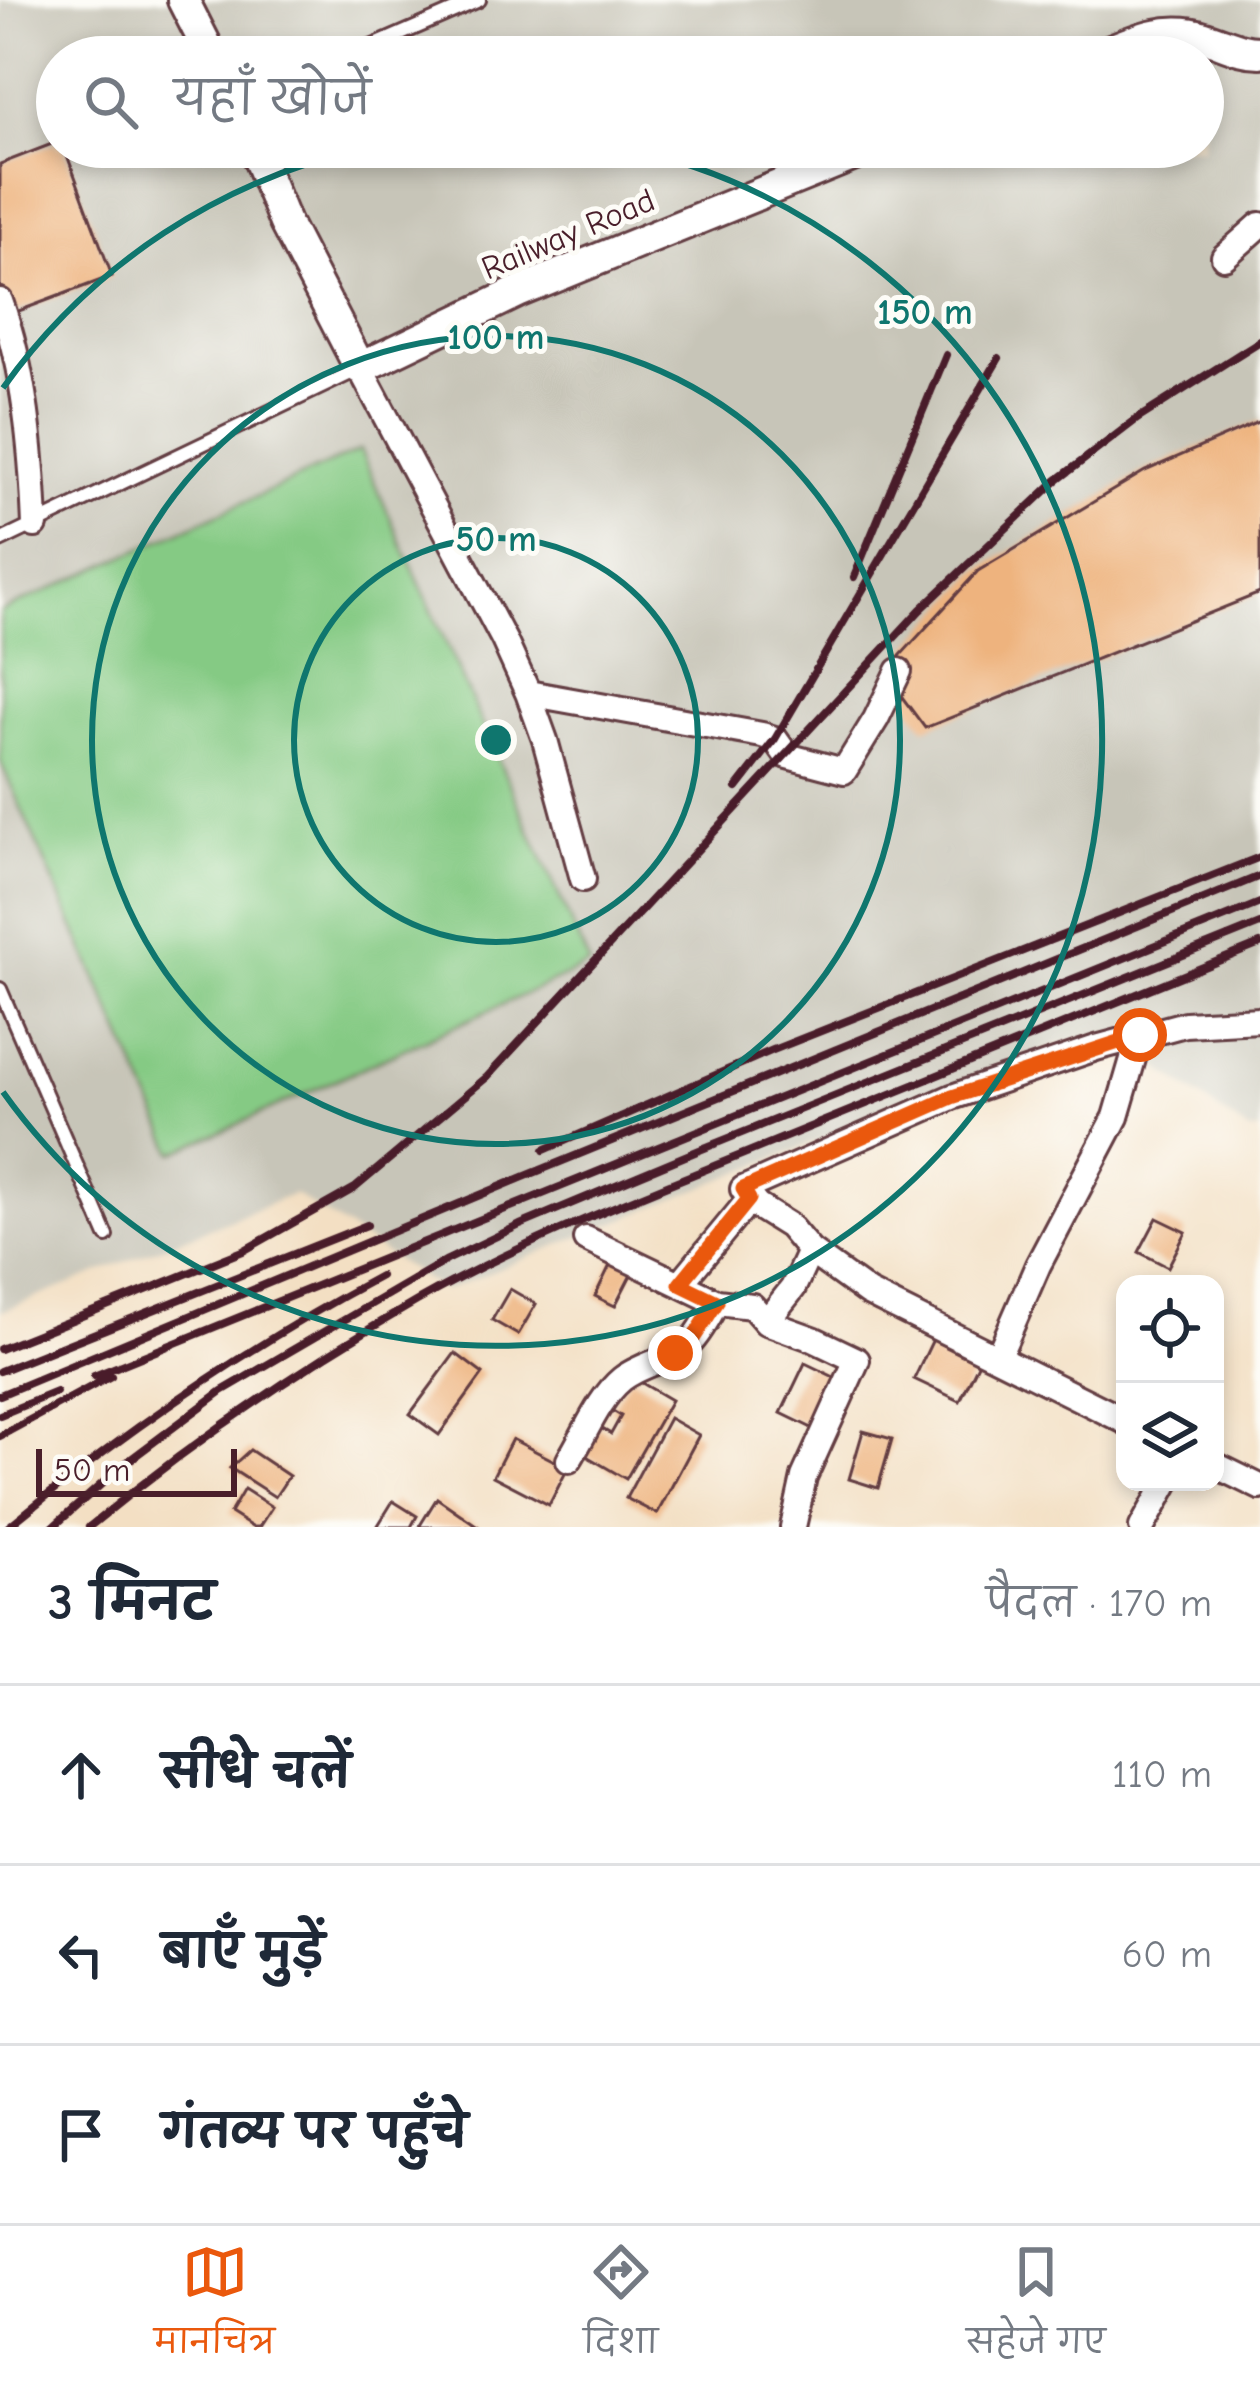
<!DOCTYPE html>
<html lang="hi">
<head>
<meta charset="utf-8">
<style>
	:root { --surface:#fff; --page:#f6f6f7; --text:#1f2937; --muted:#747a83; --line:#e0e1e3; --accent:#ea580c }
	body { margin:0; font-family:"Comic Neue","Playpen Sans Deva",sans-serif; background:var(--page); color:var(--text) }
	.controls { position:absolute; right:36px; bottom:36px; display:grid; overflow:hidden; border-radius:24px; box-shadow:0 6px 18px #0003 }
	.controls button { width:108px; height:108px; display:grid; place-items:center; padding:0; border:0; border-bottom:3px solid var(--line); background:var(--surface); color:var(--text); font:60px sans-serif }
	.scale { position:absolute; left:36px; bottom:30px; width:201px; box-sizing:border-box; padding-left:12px; border:6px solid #4a1f2b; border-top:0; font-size:33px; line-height:42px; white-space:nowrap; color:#4a1f2b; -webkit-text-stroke:9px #fdfcf7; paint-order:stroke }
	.stop { position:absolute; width:36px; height:36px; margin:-27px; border:9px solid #ea580c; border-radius:50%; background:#fff }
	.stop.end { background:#ea580c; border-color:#fff; box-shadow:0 3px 12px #0008 }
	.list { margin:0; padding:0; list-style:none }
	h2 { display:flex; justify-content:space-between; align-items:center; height:156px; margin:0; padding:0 48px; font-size:51px }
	h2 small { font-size:39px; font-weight:400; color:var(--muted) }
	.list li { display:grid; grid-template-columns:78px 1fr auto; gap:36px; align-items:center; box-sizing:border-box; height:180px; padding:0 48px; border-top:3px solid var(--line) }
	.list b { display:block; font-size:45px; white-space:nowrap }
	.list em { font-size:39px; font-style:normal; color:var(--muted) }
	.icon { flex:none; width:66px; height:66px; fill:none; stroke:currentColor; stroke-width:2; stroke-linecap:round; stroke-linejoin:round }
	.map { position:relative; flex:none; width:1260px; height:1527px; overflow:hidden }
	.search { position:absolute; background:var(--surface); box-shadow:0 6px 18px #0003; left:36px; right:36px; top:36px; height:132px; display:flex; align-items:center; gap:30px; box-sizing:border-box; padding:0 42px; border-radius:66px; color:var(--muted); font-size:45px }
	.sheet { height:696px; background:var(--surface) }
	nav { display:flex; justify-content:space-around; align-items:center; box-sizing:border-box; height:168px; border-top:3px solid var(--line); background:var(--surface); font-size:33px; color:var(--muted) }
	nav a { display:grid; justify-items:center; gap:6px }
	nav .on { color:var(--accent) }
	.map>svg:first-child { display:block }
	.industrial { fill:#c7c5b8; fill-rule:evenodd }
	.green { fill:#85ca84; stroke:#687458; stroke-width:3 }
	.building { fill:#eeb37e }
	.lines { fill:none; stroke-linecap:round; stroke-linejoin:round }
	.service-casing { stroke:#633c42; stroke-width:18 }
	.minor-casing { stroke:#633c42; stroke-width:30 }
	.tertiary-casing { stroke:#633c42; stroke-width:36 }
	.service { stroke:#fff; stroke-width:12 }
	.minor { stroke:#fff; stroke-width:24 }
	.tertiary { stroke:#fff; stroke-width:30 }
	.rail { stroke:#4a1f2b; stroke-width:8 }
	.route { stroke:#ea580c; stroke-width:15 }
	.ring { fill:none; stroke:#0f766e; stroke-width:6 }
	.labels { text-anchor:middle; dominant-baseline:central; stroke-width:10; stroke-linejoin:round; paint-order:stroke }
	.street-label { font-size:33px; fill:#4a1f2b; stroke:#fdfcf7 }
	.centre { fill:#0f766e; stroke:#fdfcf7; stroke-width:6 }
	.ring-label { font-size:36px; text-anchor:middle; font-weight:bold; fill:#0f766e; stroke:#fdfcf7; stroke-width:10; stroke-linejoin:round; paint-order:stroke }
</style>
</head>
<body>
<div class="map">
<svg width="1260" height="1527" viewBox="0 0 1260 1527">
	<rect width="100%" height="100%" fill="#fdfcf7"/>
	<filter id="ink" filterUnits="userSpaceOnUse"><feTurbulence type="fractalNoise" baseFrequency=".00833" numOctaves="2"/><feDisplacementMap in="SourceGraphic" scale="24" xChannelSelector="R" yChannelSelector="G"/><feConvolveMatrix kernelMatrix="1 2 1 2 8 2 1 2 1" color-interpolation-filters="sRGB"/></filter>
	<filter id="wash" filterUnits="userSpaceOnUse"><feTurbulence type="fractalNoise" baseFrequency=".004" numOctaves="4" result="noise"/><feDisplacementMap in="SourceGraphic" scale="48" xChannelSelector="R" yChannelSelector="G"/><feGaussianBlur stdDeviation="2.7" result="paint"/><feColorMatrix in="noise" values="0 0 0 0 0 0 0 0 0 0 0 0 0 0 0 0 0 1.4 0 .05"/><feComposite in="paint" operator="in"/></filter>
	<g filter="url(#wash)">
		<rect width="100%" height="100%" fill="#f3dfc3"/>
		<path class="industrial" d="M0,0H1260V1130L1250,1132L1112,1035L1062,1043L444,1291L294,1194L0,1312ZM57,57H1203V147H57Z"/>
		<path class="green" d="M360,450L590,965L174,1153L0,761V612Z"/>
		<g id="blocks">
			<path class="building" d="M57,142V147H64L112,276L0,318V164Z
				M1260,421V593L925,728L899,693L900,656L978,571L1145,471Z
				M1157,1218L1186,1232L1168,1267L1139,1252Z
				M615,1255L636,1265L615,1306L595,1296Z
				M510,1289L536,1304L518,1335L492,1320Z
				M935,1335L981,1358L960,1401L914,1379Z
				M455,1353L483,1374L439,1435L410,1414Z
				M805,1363L838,1379L814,1429L781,1413Z
				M630,1376L671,1400L626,1479L583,1454L599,1427L611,1434L621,1416L611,1410Z
				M669,1418L699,1435L657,1514L626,1498Z
				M863,1431L892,1439L878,1488L849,1479Z
				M512,1439L568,1468L549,1505L493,1476Z
				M250,1450L289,1476L275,1497L230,1468Z
				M244,1489L272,1507L259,1527H252L230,1513Z
				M437,1498L479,1527H419Z
				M393,1501L417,1516L411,1527H377Z"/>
		</g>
	</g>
	<g filter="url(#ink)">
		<use href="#blocks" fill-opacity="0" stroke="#633c42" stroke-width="3"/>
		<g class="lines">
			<defs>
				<path id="service" d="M348,57L479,0
					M0,541L359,369
					M0,989L107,1236"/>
				<path id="minor" d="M1224,257L1260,225
					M0,301C25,371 32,450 35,525
					M360,368L504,640L528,693L545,740L583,879
					M528,693L762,735L775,739L787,756L844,771L876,719L899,671
					M586,1239L717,1302L752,1306L766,1322L793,1288L810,1251
					M680,1284L750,1199
					M766,1322L813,1339L857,1360L804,1477L793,1527
					M998,1357L1038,1265L1116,1117L1140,1035
					M1125,1421L868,1293L810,1251L789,1226L757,1206L743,1189L952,1097L1096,1048L1185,1024L1260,1020
					M569,1460C585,1434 599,1398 622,1379C642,1363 675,1359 690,1343C701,1332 709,1315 717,1302
					M1215,1465L1260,1487
					M1142,1527L1167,1482"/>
				<path id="tertiary" d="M183,0L212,57
					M1094,57C1131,42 1165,24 1205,37C1225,43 1239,52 1260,52
					M254,147L285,223L360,368L520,291L874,147"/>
			</defs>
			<use href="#service" class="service-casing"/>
			<use href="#minor" class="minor-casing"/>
			<use href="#tertiary" class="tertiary-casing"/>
			<use href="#service" class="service"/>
			<use href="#minor" class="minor"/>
			<use href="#tertiary" class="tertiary"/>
			<path class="rail" d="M854,577L946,355
				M737,788L775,739L999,358
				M544,1150L773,1050L1260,857
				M0,1349L243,1251L355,1188L487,1077L920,610L1056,481L1137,419L1260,341
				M0,1371L367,1225
				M94,1376L1260,903
				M0,1395L521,1178L1260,876
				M0,1415L56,1392
				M0,1436L111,1376
				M8,1527C124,1432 247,1347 380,1276
				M53,1527L123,1465L222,1391L447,1260L520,1225L702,1149L1260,924
				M89,1527C192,1442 302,1367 417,1301C530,1237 654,1191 773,1142C935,1076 1098,1010 1260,944"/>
		</g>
	</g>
	<g class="lines" filter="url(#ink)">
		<path class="route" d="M675,1353L691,1342L717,1302L680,1284L749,1199L743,1189L952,1097L1140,1035"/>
	</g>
	<g class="ring">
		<circle cx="496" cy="740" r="202"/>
		<circle cx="496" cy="740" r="404"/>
		<path d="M3 388A606 606 0 0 1 370 147M622 147A606 606 0 1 1 3 1092"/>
	</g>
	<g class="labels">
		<g class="street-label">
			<text transform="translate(568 234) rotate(-23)">Railway Road</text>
		</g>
	</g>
	<circle cx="496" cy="740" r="18" class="centre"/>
	<g class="ring-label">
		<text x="925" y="324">150 m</text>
		<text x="496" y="349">100 m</text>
		<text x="496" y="551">50 m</text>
	</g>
</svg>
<div class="controls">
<button><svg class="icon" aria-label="locate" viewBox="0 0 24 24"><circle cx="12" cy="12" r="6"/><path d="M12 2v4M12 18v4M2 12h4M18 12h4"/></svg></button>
<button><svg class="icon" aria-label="layers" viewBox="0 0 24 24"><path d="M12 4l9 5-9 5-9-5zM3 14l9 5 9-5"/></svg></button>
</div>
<div class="scale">50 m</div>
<div class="stop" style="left:1140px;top:1035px"></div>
<div class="stop end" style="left:675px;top:1353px"></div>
<div class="search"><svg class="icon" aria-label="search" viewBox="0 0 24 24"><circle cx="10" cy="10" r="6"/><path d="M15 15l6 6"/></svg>यहाँ खोजें</div>
</div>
<section class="sheet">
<h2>3 मिनट<small>पैदल · 170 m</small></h2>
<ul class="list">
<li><svg class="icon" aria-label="ahead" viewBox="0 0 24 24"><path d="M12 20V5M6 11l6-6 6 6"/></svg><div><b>सीधे चलें</b></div><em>110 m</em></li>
<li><svg class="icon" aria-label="left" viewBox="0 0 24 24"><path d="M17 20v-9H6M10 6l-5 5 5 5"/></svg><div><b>बाएँ मुड़ें</b></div><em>60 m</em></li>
<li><svg class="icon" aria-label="arrive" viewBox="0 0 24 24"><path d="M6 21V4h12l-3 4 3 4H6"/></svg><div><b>गंतव्य पर पहुँचे</b></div></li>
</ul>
</section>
<nav>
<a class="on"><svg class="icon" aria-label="map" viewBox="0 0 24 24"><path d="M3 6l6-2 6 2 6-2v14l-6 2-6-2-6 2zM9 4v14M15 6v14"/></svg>मानचित्र</a>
<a><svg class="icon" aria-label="directions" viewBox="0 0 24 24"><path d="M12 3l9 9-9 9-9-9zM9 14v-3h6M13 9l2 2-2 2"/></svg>दिशा</a>
<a><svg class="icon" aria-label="saved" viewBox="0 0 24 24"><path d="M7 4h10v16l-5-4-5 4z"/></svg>सहेजे गए</a>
</nav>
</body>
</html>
